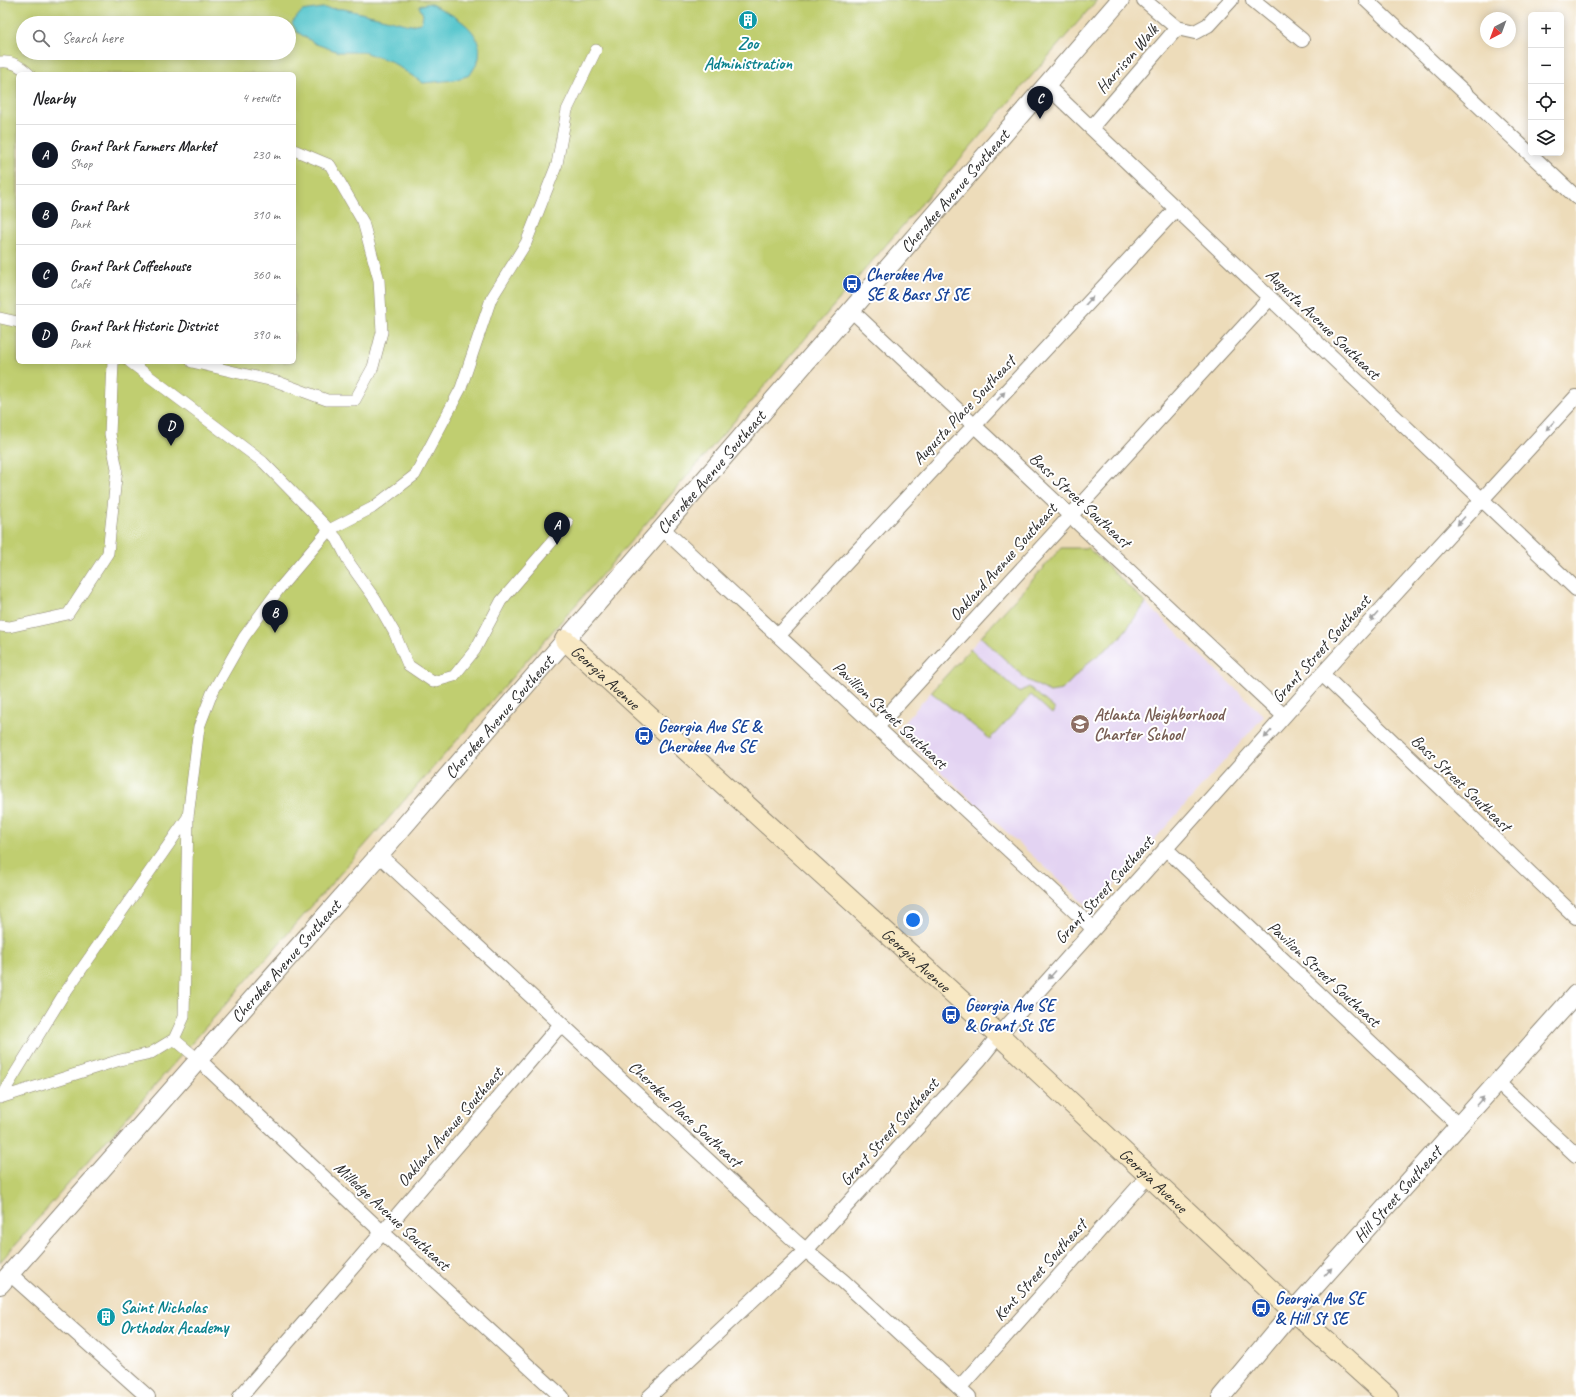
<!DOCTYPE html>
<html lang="en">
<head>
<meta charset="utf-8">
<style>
	:root { --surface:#fff; --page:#f6f6f6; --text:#202124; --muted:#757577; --line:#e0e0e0; --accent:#111827 }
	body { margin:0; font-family:Caveat,sans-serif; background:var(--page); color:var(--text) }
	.controls { position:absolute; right:12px; top:12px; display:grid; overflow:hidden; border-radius:6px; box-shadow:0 2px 10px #0003 }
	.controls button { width:36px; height:36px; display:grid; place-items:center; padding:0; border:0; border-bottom:1px solid var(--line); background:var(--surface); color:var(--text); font:20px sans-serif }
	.compass { position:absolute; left:1480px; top:12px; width:36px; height:36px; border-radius:50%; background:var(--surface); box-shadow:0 2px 10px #0003; rotate:221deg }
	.you { position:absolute; left:913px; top:920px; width:14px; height:14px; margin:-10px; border:3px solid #fff; border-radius:50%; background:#1a73e8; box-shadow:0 0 0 6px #1a73e833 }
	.badge { display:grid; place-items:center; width:26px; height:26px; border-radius:50%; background:var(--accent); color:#fff; font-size:13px; font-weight:700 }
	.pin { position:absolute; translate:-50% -33px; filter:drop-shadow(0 1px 2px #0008) }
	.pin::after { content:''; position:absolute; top:21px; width:14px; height:12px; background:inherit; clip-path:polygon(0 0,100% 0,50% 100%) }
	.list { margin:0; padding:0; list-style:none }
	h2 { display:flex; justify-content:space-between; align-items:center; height:52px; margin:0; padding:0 16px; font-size:17px }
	h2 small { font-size:13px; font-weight:400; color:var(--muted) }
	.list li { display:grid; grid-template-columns:26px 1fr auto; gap:12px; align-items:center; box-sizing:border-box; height:60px; padding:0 16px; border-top:1px solid var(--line) }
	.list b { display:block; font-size:15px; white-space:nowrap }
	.list p { margin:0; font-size:13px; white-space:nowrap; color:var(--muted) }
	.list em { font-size:13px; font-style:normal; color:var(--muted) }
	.icon { flex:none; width:22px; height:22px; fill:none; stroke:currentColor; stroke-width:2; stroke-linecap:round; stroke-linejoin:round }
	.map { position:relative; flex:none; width:1576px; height:1397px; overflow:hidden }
	.search { position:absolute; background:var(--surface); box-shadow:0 2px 10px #0003; left:16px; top:16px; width:280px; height:44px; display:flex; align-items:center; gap:10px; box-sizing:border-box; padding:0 14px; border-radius:22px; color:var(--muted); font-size:15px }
	.panel { position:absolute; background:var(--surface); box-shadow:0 2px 10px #0003; left:16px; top:72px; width:280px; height:292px; border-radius:6px }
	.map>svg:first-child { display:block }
	.built { fill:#e3d3f2 }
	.green { fill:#c0ce70; stroke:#767c4e; fill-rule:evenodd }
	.water { fill:#5ac7ce; stroke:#42797c }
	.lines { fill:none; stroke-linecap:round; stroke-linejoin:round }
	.pedestrian-casing { stroke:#8c8472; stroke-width:12 }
	.minor-casing { stroke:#8c8472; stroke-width:16 }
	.tertiary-casing { stroke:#8c8472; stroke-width:20 }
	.secondary-casing { stroke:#8c8472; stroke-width:22 }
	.pedestrian { stroke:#fff; stroke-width:11 }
	.minor { stroke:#fff; stroke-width:14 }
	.tertiary { stroke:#fff; stroke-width:18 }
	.secondary { stroke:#f8e8c3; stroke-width:20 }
	.oneway { fill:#a0a0a0 }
	.labels { text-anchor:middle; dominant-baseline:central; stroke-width:4; stroke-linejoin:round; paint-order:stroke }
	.culture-label { font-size:17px; font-weight:bold; fill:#0d838f; stroke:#fff }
	.street-label { font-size:17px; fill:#2b2b2b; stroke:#fff }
	.transit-label { font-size:17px; font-weight:bold; fill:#164399; stroke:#fff; text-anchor:start }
	.education-label { font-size:17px; font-weight:bold; fill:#785e54; stroke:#fff; text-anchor:start }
</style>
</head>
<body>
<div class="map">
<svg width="1576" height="1397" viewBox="0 0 1576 1397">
	<rect width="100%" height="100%" fill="#fff"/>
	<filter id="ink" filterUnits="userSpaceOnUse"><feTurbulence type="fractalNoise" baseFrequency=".025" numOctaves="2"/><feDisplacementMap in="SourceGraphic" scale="8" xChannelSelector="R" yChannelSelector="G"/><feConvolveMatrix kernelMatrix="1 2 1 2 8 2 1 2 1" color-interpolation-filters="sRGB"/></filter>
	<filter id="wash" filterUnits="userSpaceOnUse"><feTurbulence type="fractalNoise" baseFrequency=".012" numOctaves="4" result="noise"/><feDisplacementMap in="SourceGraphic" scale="16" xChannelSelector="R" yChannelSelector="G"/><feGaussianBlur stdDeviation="0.9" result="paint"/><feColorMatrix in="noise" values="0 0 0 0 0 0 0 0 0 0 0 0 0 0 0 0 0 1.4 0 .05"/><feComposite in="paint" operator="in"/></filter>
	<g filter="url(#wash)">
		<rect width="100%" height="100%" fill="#eddcba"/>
		<path class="built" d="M1061,548H1088L1264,716L1092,910L896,731Z"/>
		<path class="green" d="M0,0H1097L600,577L0,1262ZM23,23H289V53H23ZM18,74H294V362H18Z
			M1061,548H1088L1146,603L1118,640L1089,662L1062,690L1050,692L1027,680L981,637Z
			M970,649L1019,692L1029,687L1055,709L1052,714L1031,695L990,739L931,692Z"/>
		<path class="water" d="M429,3C451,14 484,28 479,58C478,63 473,70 470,75L454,80L423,83L390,61L363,52H339L316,44L297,32L292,23L302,11L323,8L344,9L410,25L421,23L423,15L419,6Z"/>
	</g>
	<g filter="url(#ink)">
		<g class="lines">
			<defs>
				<path id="pedestrian" d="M0,62C12,60 21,66 29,74
					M0,318L18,322
					M130,362L263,462L322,522L337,539L350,564L375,599L394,632L408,665L433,682L454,676L475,650L501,601L568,523
					M192,362L278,382L327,400H355L373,367L382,332L379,280L363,222L330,165L294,150
					M0,626L9,627L68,614L108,553L117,469L110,434L113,362
					M174,1039L199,1060
					M0,1098L120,1060L151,1053L174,1039L184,1017L188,817L199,727L212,693L244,637L279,589L329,530L372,508L415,475L461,388L491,299L526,243L557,164L567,110L596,50
					M0,1098L62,997L188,817"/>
				<path id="minor" d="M1144,0L1177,28
					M1253,0L1302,40
					M1366,0L1576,197
					M1177,28L1195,32L1208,25L1231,0
					M1046,85L1576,589
					M1091,128L1177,28
					M851,310L1284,716
					M662,528L1094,929
					M778,636L1176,209
					M1322,674L1576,917
					M877,727L1270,298
					M1165,848L1458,1125
					M379,855L796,1242L843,1281L969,1397
					M199,1060L382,1232L562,1397
					M1497,1082L1576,1155
					M10,1274L148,1397
					M959,1388L1148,1176
					M240,1397C347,1273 455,1150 561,1024
					M649,1397L806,1250L980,1059L999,1035L1322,674L1576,397"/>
				<g id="tertiary">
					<path id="s1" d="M0,1285L379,855L1120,0"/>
					<path id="s2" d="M1221,1397L1293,1311L1576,994"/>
				</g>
				<g id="secondary">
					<path id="s3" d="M565,640L999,1035L1293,1311L1388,1397"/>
				</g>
			</defs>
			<use href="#pedestrian" class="pedestrian-casing"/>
			<use href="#minor" class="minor-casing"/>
			<use href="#tertiary" class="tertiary-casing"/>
			<use href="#secondary" class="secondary-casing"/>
			<use href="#pedestrian" class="pedestrian"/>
			<use href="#minor" class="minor"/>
			<use href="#tertiary" class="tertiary"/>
			<use href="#secondary" class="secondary"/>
		</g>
		<defs><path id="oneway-solid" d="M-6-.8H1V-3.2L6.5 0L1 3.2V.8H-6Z"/></defs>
		<g class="oneway">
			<use href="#oneway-solid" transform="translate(1089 301) rotate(-47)"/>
			<use href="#oneway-solid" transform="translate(1001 396) rotate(-47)"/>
			<use href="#oneway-solid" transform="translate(1550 426) rotate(133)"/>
			<use href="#oneway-solid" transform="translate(1461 521) rotate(132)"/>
			<use href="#oneway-solid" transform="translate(1374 617) rotate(132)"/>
			<use href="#oneway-solid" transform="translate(1268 734) rotate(132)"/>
			<use href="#oneway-solid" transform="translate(1052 975) rotate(132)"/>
			<use href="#oneway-solid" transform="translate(1480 1101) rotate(-48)"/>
			<use href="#oneway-solid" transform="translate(1328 1272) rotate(-48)"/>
		</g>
	</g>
	<defs>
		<symbol id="building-disc" viewBox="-11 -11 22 22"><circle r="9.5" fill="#0f9aa8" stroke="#fff"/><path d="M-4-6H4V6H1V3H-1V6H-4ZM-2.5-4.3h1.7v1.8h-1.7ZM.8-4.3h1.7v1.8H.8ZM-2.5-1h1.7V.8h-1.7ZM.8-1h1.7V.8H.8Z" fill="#fff"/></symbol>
		<symbol id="bus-disc" viewBox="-11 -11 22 22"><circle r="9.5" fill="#1a4fb4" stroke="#fff"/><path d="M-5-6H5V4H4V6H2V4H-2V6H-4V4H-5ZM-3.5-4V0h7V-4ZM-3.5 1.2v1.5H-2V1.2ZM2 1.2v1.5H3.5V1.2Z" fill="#fff"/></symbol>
		<symbol id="school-disc" viewBox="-11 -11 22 22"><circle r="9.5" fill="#8d6e63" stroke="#fff"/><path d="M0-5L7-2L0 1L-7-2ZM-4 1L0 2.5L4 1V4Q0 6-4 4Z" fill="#fff"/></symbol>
	</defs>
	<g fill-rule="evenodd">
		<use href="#building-disc" x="737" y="9" width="22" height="22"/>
		<use href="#bus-disc" x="841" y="273" width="22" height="22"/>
		<use href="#school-disc" x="1069" y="713" width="22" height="22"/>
		<use href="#bus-disc" x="633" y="725" width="22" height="22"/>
		<use href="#bus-disc" x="940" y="1004" width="22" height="22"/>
		<use href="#bus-disc" x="1250" y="1297" width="22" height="22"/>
		<use href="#building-disc" x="95" y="1306" width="22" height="22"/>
	</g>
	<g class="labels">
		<g class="culture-label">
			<text x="748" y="43">Zoo<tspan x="748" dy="20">Administration</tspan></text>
			<text x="120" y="1307" text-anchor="start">Saint Nicholas<tspan x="120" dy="20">Orthodox Academy</tspan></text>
		</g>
		<g class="street-label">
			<text transform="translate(1127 59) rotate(-49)">Harrison Walk</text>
			<text stroke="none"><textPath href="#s1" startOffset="1452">Cherokee Avenue Southeast</textPath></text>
			<text transform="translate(1323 324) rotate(44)">Augusta Avenue Southeast</text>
			<text transform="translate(964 410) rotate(-47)">Augusta Place Southeast</text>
			<text stroke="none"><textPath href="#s1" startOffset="1080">Cherokee Avenue Southeast</textPath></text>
			<text transform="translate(1080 500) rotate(43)">Bass Street Southeast</text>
			<text transform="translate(1003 562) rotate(-48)">Oakland Avenue Southeast</text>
			<text transform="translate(1321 649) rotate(-48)">Grant Street Southeast</text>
			<text stroke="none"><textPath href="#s3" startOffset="55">Georgia Avenue</textPath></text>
			<text transform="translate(890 715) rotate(43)">Pavillion Street Southeast</text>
			<text stroke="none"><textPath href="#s1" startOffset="756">Cherokee Avenue Southeast</textPath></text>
			<text transform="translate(1461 783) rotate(44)">Bass Street Southeast</text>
			<text transform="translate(1104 890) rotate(-48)">Grant Street Southeast</text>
			<text stroke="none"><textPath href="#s3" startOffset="475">Georgia Avenue</textPath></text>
			<text stroke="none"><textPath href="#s1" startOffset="432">Cherokee Avenue Southeast</textPath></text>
			<text transform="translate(1324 974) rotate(43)">Pavilion Street Southeast</text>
			<text transform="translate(685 1114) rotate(43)">Cherokee Place Southeast</text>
			<text transform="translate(450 1127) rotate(-49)">Oakland Avenue Southeast</text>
			<text transform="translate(889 1132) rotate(-48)">Grant Street Southeast</text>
			<text stroke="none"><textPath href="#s3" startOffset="799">Georgia Avenue</textPath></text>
			<text stroke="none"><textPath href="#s2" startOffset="269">Hill Street Southeast</textPath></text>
			<text transform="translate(392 1216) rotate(43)">Milledge Avenue Southeast</text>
			<text transform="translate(1040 1270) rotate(-48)">Kent Street Southeast</text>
		</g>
		<g class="transit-label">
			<text x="866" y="274">Cherokee Ave<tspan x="866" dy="20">SE &amp; Bass St SE</tspan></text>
			<text x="658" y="726">Georgia Ave SE &amp;<tspan x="658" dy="20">Cherokee Ave SE</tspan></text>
			<text x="965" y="1005">Georgia Ave SE<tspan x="965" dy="20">&amp; Grant St SE</tspan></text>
			<text x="1275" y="1298">Georgia Ave SE<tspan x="1275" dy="20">&amp; Hill St SE</tspan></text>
		</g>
		<g class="education-label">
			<text x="1094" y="714">Atlanta Neighborhood<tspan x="1094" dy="20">Charter School</tspan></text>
		</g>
	</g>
</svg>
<div class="controls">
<button>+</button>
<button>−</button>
<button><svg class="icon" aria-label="locate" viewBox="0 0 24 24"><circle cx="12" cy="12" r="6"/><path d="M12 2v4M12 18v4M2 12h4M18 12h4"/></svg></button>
<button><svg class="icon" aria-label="layers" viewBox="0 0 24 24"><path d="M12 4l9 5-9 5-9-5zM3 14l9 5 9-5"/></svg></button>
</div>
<svg class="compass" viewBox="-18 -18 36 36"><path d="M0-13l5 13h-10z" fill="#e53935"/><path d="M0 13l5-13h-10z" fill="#757577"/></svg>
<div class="you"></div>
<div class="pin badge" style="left:557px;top:545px">A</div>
<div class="pin badge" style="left:275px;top:633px">B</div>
<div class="pin badge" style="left:1040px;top:119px">C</div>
<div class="pin badge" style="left:171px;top:446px">D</div>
<div class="search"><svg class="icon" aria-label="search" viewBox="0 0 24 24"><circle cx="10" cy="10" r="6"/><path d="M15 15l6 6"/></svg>Search here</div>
<section class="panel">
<h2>Nearby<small>4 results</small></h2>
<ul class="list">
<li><span class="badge">A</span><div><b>Grant Park Farmers Market</b><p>Shop</p></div><em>230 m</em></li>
<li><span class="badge">B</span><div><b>Grant Park</b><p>Park</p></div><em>310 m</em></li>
<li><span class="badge">C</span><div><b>Grant Park Coffeehouse</b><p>Café</p></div><em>360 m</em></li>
<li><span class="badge">D</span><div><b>Grant Park Historic District</b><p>Park</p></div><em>390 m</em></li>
</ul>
</section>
</div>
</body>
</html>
